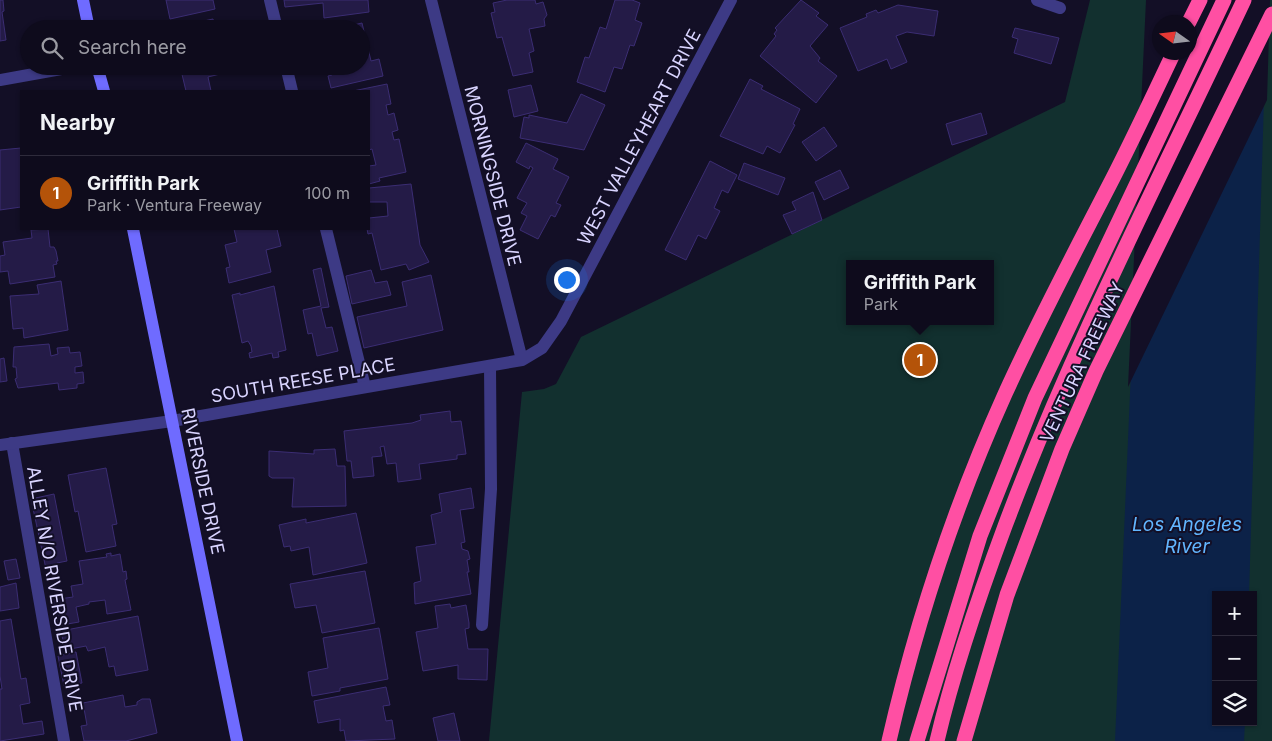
<!DOCTYPE html>
<html lang="en">
<head>
<meta charset="utf-8">
<style>
	:root { --surface:#0e0b1c; --page:#1c1929; --text:#f1f3f6; --muted:#9b9ba3; --line:#2e2b3b; --accent:#b45309 }
	body { margin:0; font-family:Inter,sans-serif; background:var(--page); color:var(--text) }
	.controls { position:absolute; right:15px; bottom:15px; display:grid; overflow:hidden; border-radius:0px; box-shadow:0 1px 4px #0004 }
	.controls button { width:45px; height:45px; display:grid; place-items:center; padding:0; border:0; border-bottom:1px solid var(--line); background:var(--surface); color:var(--text); font:25px sans-serif }
	.compass { position:absolute; left:1152px; top:15px; width:45px; height:45px; border-radius:50%; background:var(--surface); box-shadow:0 1px 4px #0004; rotate:284deg }
	.you { position:absolute; left:566px; top:279px; width:18px; height:18px; margin:-12px; border:4px solid #fff; border-radius:50%; background:#1a73e8; box-shadow:0 0 0 8px #1a73e833 }
	.badge { display:grid; place-items:center; width:32px; height:32px; border-radius:50%; background:var(--accent); color:#fff; font-size:16px; font-weight:700 }
	.pin { position:absolute; translate:-50% -50%; border:2px solid #fff; box-shadow:0 1px 5px #0006 }
	.popup { position:absolute; left:846px; top:260px; width:148px; height:65px; box-sizing:border-box; display:grid; place-content:center; border-radius:0px; background:var(--surface); filter:drop-shadow(0 1px 4px #0005); font-size:16px; white-space:nowrap; color:var(--muted) }
	.popup b { font-size:19px; color:var(--text) }
	.popup::after { content:''; position:absolute; left:50%; top:100%; margin-left:-10px; border:10px solid transparent; border-top-color:var(--surface) }
	.list { margin:0; padding:0; list-style:none }
	h2 { display:flex; justify-content:space-between; align-items:center; height:65px; margin:0; padding:0 20px; font-size:21px }
	h2 small { font-size:16px; font-weight:400; color:var(--muted) }
	.list li { display:grid; grid-template-columns:32px 1fr auto; gap:15px; align-items:center; box-sizing:border-box; height:75px; padding:0 20px; border-top:1px solid var(--line) }
	.list b { display:block; font-size:19px; white-space:nowrap }
	.list p { margin:0; font-size:16px; white-space:nowrap; color:var(--muted) }
	.list em { font-size:16px; font-style:normal; color:var(--muted) }
	.icon { flex:none; width:28px; height:28px; fill:none; stroke:currentColor; stroke-width:2; stroke-linecap:round; stroke-linejoin:round }
	.map { position:relative; flex:none; width:1272px; height:741px; overflow:hidden }
	.search { position:absolute; background:var(--surface); box-shadow:0 1px 4px #0004; left:20px; top:20px; width:350px; height:55px; display:flex; align-items:center; gap:12px; box-sizing:border-box; padding:0 18px; border-radius:28px; color:var(--muted); font-size:19px }
	.panel { position:absolute; background:var(--surface); box-shadow:0 1px 4px #0004; left:20px; top:90px; width:350px; height:140px; border-radius:0px }
	.map>svg:first-child { display:block }
	.green { fill:#12302f; fill-rule:evenodd }
	.water { fill:#0c2248; fill-rule:evenodd }
	.pier { fill:#130f26; fill-rule:evenodd }
	.building { fill:#241b47; stroke:#3b2d73 }
	.lines { fill:none; stroke-linecap:round; stroke-linejoin:round }
	.lane { stroke:#3d3a85; stroke-width:12 }
	.street { stroke:#3d3a85; stroke-width:12 }
	.secondary { stroke:#6f6bff; stroke-width:12 }
	.highway { stroke:#ff4fa3; stroke-width:15 }
	.labels { text-anchor:middle; dominant-baseline:central; stroke-width:4; stroke-linejoin:round; paint-order:stroke }
	.street-label { font-size:18px; fill:#d9d4ff; stroke:#130f26 }
	.water-label { font-size:19px; font-style:italic; fill:#62b6ff; stroke:#130f26 }
</style>
</head>
<body>
<div class="map">
<svg width="1272" height="741" viewBox="0 0 1272 741">
	<rect width="100%" height="100%" fill="#130f26"/>
	<path class="green" d="M1090,0H1272V741H489L522,392L544,389L556,384L581,337L1065,102ZM1160,22H1190V52H1160ZM850,264H990V321H850ZM1216,595H1253V722H1216Z"/>
	<path class="water" d="M1147,0H1267L1249,595H1216V722H1245L1244,741H1115ZM1160,22H1190V52H1160Z"/>
	<path class="pier" d="M1146,0H1270L1267,100L1128,387ZM1160,22H1190V52H1160Z"/>
	<path class="building" d="M0,0H3L4,11L2,12L6,40L0,41Z
		M166,0H213L215,9L170,19Z
		M284,0H368L369,12L324,18L323,3L285,7Z
		M507,0H535L536,4L543,2L547,15L544,19L545,26L529,29L534,51L529,53L533,72L513,76L502,37L497,38L491,13L495,12L493,3Z
		M615,0H632L640,3L635,20L642,23L634,46L630,45L622,69L614,67L605,92L577,82L585,57L589,58L600,27L606,29Z
		M801,0L819,13L816,16L828,25L810,46L820,58L818,61L837,76L816,103L760,56L776,36L774,34L777,30L775,28Z
		M898,5L938,11L934,36L907,32L896,36L907,62L891,69L887,59L858,71L840,28L867,17L866,14L876,10L878,13Z
		M213,19L215,29H172V28Z
		M362,23L371,61L379,59L383,76L331,88L328,76L332,75L331,70L339,68V66H361V29H337Z
		M1015,28L1059,38L1051,64L1014,53L1018,39L1012,37Z
		M180,66H226L228,72L208,77L211,91H186Z
		M750,79L763,86L761,89L800,109L793,124L795,125L780,153L767,146L763,154L720,136Z
		M387,84L391,104L386,105L388,115L394,113L398,130L392,132L394,140L399,139L406,172L379,178L380,181L369,184V166L376,165L372,149L369,150V91H353Z
		M531,85L538,111L514,117L508,90Z
		M581,94L605,105L584,150L520,138L524,117L529,118V115L567,123Z
		M981,113L987,134L952,145L946,124Z
		M824,127L837,146L816,161L802,142Z
		M526,143L558,159L553,169L569,177L556,203L561,205L555,217L551,215L538,239L520,230L527,216L521,213L527,203L517,198L533,168L530,166L529,169L516,162Z
		M21,148V207L0,210V150Z
		M710,161L737,175L728,193L722,190L714,208L720,211L706,239L698,235L686,260L665,250Z
		M744,163L785,178L778,195L738,179Z
		M840,170L849,188L824,200L815,182Z
		M411,184L420,245L429,262L409,270L406,264L381,270L372,233L368,234L367,229H369V218L388,216L387,202H369V188Z
		M813,192L822,220L792,234L783,215L796,210L792,202Z
		M48,229L50,247H54L56,251L58,261H56L57,264L53,265L55,277L10,284L8,271L0,272V256L5,255L3,242L32,238L31,230Z
		M234,229H277L281,246L266,250L271,272L229,283L226,268L230,267L225,245L237,242Z
		M321,268L329,307L321,308L326,328L332,327L338,351L317,356L312,333L308,334L303,310L321,306L313,270Z
		M371,270L375,283L387,281L391,295L352,304L346,276Z
		M431,275L443,330L364,348L357,317L407,306L402,282Z
		M61,281L68,330L24,338L23,328L13,329L10,296L39,294L37,285Z
		M274,286L286,350L278,352L279,357L273,358L272,353L250,358L249,353L252,352L251,346L248,341L242,343L232,295L240,293V295Z
		M49,344L51,356L58,354L57,348L69,347L70,353L80,352L82,366L75,367V373L83,372L84,383L77,384V388L59,390L58,383L18,388L15,379L17,378L16,367H13L14,347Z
		M4,358L7,381L0,382V359Z
		M450,411L451,422L461,421L466,454L457,455V459L419,464L421,479L398,482L396,463L387,464L384,446L380,447L382,456L372,457L374,476L353,478L351,461H347L344,431L412,423L421,420L420,415Z
		M335,449L337,466H345L346,506L292,507L294,478H272L269,476V451L314,454V450Z
		M106,468L117,524L112,525L116,546L86,552L78,511L75,512L68,475Z
		M471,488L474,508L460,510L465,542L461,543L462,549L468,551L470,559L467,560L469,572H467L471,594L415,604L414,583L421,581L416,547L436,544L431,515L442,512L439,494Z
		M54,494L67,561L57,563L58,567L46,569L31,499Z
		M356,513L367,563L313,575L309,547L291,551L290,546L284,547L279,525L306,519V523Z
		M111,553V556L120,554L123,572L126,571L127,579L125,580L131,610L107,614L105,600L89,602V604L76,607L79,622L56,626L52,600L73,597L71,586L83,584L79,561L107,557L106,554Z
		M16,559L20,578L8,580L4,561Z
		M365,571L375,623L322,633L316,605L295,608L290,584Z
		M16,583L19,608L0,611V587Z
		M450,604L451,608L466,605L469,623V628L465,629L468,649H488L487,680L458,679V665L423,671L416,632L438,628L435,606Z
		M138,616L148,670L116,676L114,666L109,667L105,647L88,651L86,646L65,650L61,631Z
		M11,619L21,679L26,678L30,703L20,705L23,724L42,721L44,734L0,741V689H2L0,676V621Z
		M379,628L388,679L340,688V691L312,696L308,672L328,668L323,638Z
		M76,652L82,683L64,686L58,656Z
		M386,687L390,705L383,706L386,721L392,720L395,739L346,741L344,730L340,731V719L318,723L314,701Z
		M123,695L125,707L137,705V702L142,699H150L157,733L126,741H84L81,726L87,725L83,703Z
		M454,713L460,741H438L433,718Z"/>
	<g class="lines">
		<path class="lane" d="M270,0L277,29
			M286,66L292,91
			M326,229L365,387
			M12,443L64,741
			M482,625L491,489L490,366"/>
		<path class="street" d="M431,0L522,360
			M1037,0L1060,8
			M0,80L78,66
			M0,445L172,421L522,360L542,348L561,321L731,0"/>
		<path class="secondary" d="M83,0L89,29
			M97,66L104,91
			M133,229L237,741"/>
		<path class="highway" d="M1189,22L1200,0
			M889,741C916,623 955,505 1005,394C1038,321 1076,250 1113,178C1134,137 1154,94 1174,52
			M917,741L980,536L1035,398L1224,0
			M937,741C954,668 979,596 1005,526C1073,345 1162,174 1244,0
			M964,741L1007,595L1062,449L1096,371L1272,14"/>
	</g>
	<g class="labels">
		<g class="street-label">
			<text transform="translate(639 137) rotate(-62)">WEST VALLEYHEART DRIVE</text>
			<text transform="translate(493 176) rotate(76)">MORNINGSIDE DRIVE</text>
			<text transform="translate(1082 362) rotate(-65)">VENTURA FREEWAY</text>
			<text transform="translate(303 380) rotate(-10)">SOUTH REESE PLACE</text>
			<text transform="translate(203 481) rotate(78)">RIVERSIDE DRIVE</text>
			<text transform="translate(55 589) rotate(80)">ALLEY N/O RIVERSIDE DRIVE</text>
		</g>
		<g class="water-label">
			<text x="1187" y="524">Los Angeles<tspan x="1187" dy="22">River</tspan></text>
		</g>
	</g>
</svg>
<div class="controls">
<button>+</button>
<button>−</button>
<button><svg class="icon" aria-label="layers" viewBox="0 0 24 24"><path d="M12 4l9 5-9 5-9-5zM3 14l9 5 9-5"/></svg></button>
</div>
<svg class="compass" viewBox="-18 -18 36 36"><path d="M0-13l5 13h-10z" fill="#e53935"/><path d="M0 13l5-13h-10z" fill="#9b9ba3"/></svg>
<div class="you"></div>
<div class="pin badge" style="left:920px;top:360px">1</div>
<div class="popup"><b>Griffith Park</b>Park</div>
<div class="search"><svg class="icon" aria-label="search" viewBox="0 0 24 24"><circle cx="10" cy="10" r="6"/><path d="M15 15l6 6"/></svg>Search here</div>
<section class="panel">
<h2>Nearby<small></small></h2>
<ul class="list">
<li><span class="badge">1</span><div><b>Griffith Park</b><p>Park · Ventura Freeway</p></div><em>100 m</em></li>
</ul>
</section>
</div>
</body>
</html>
